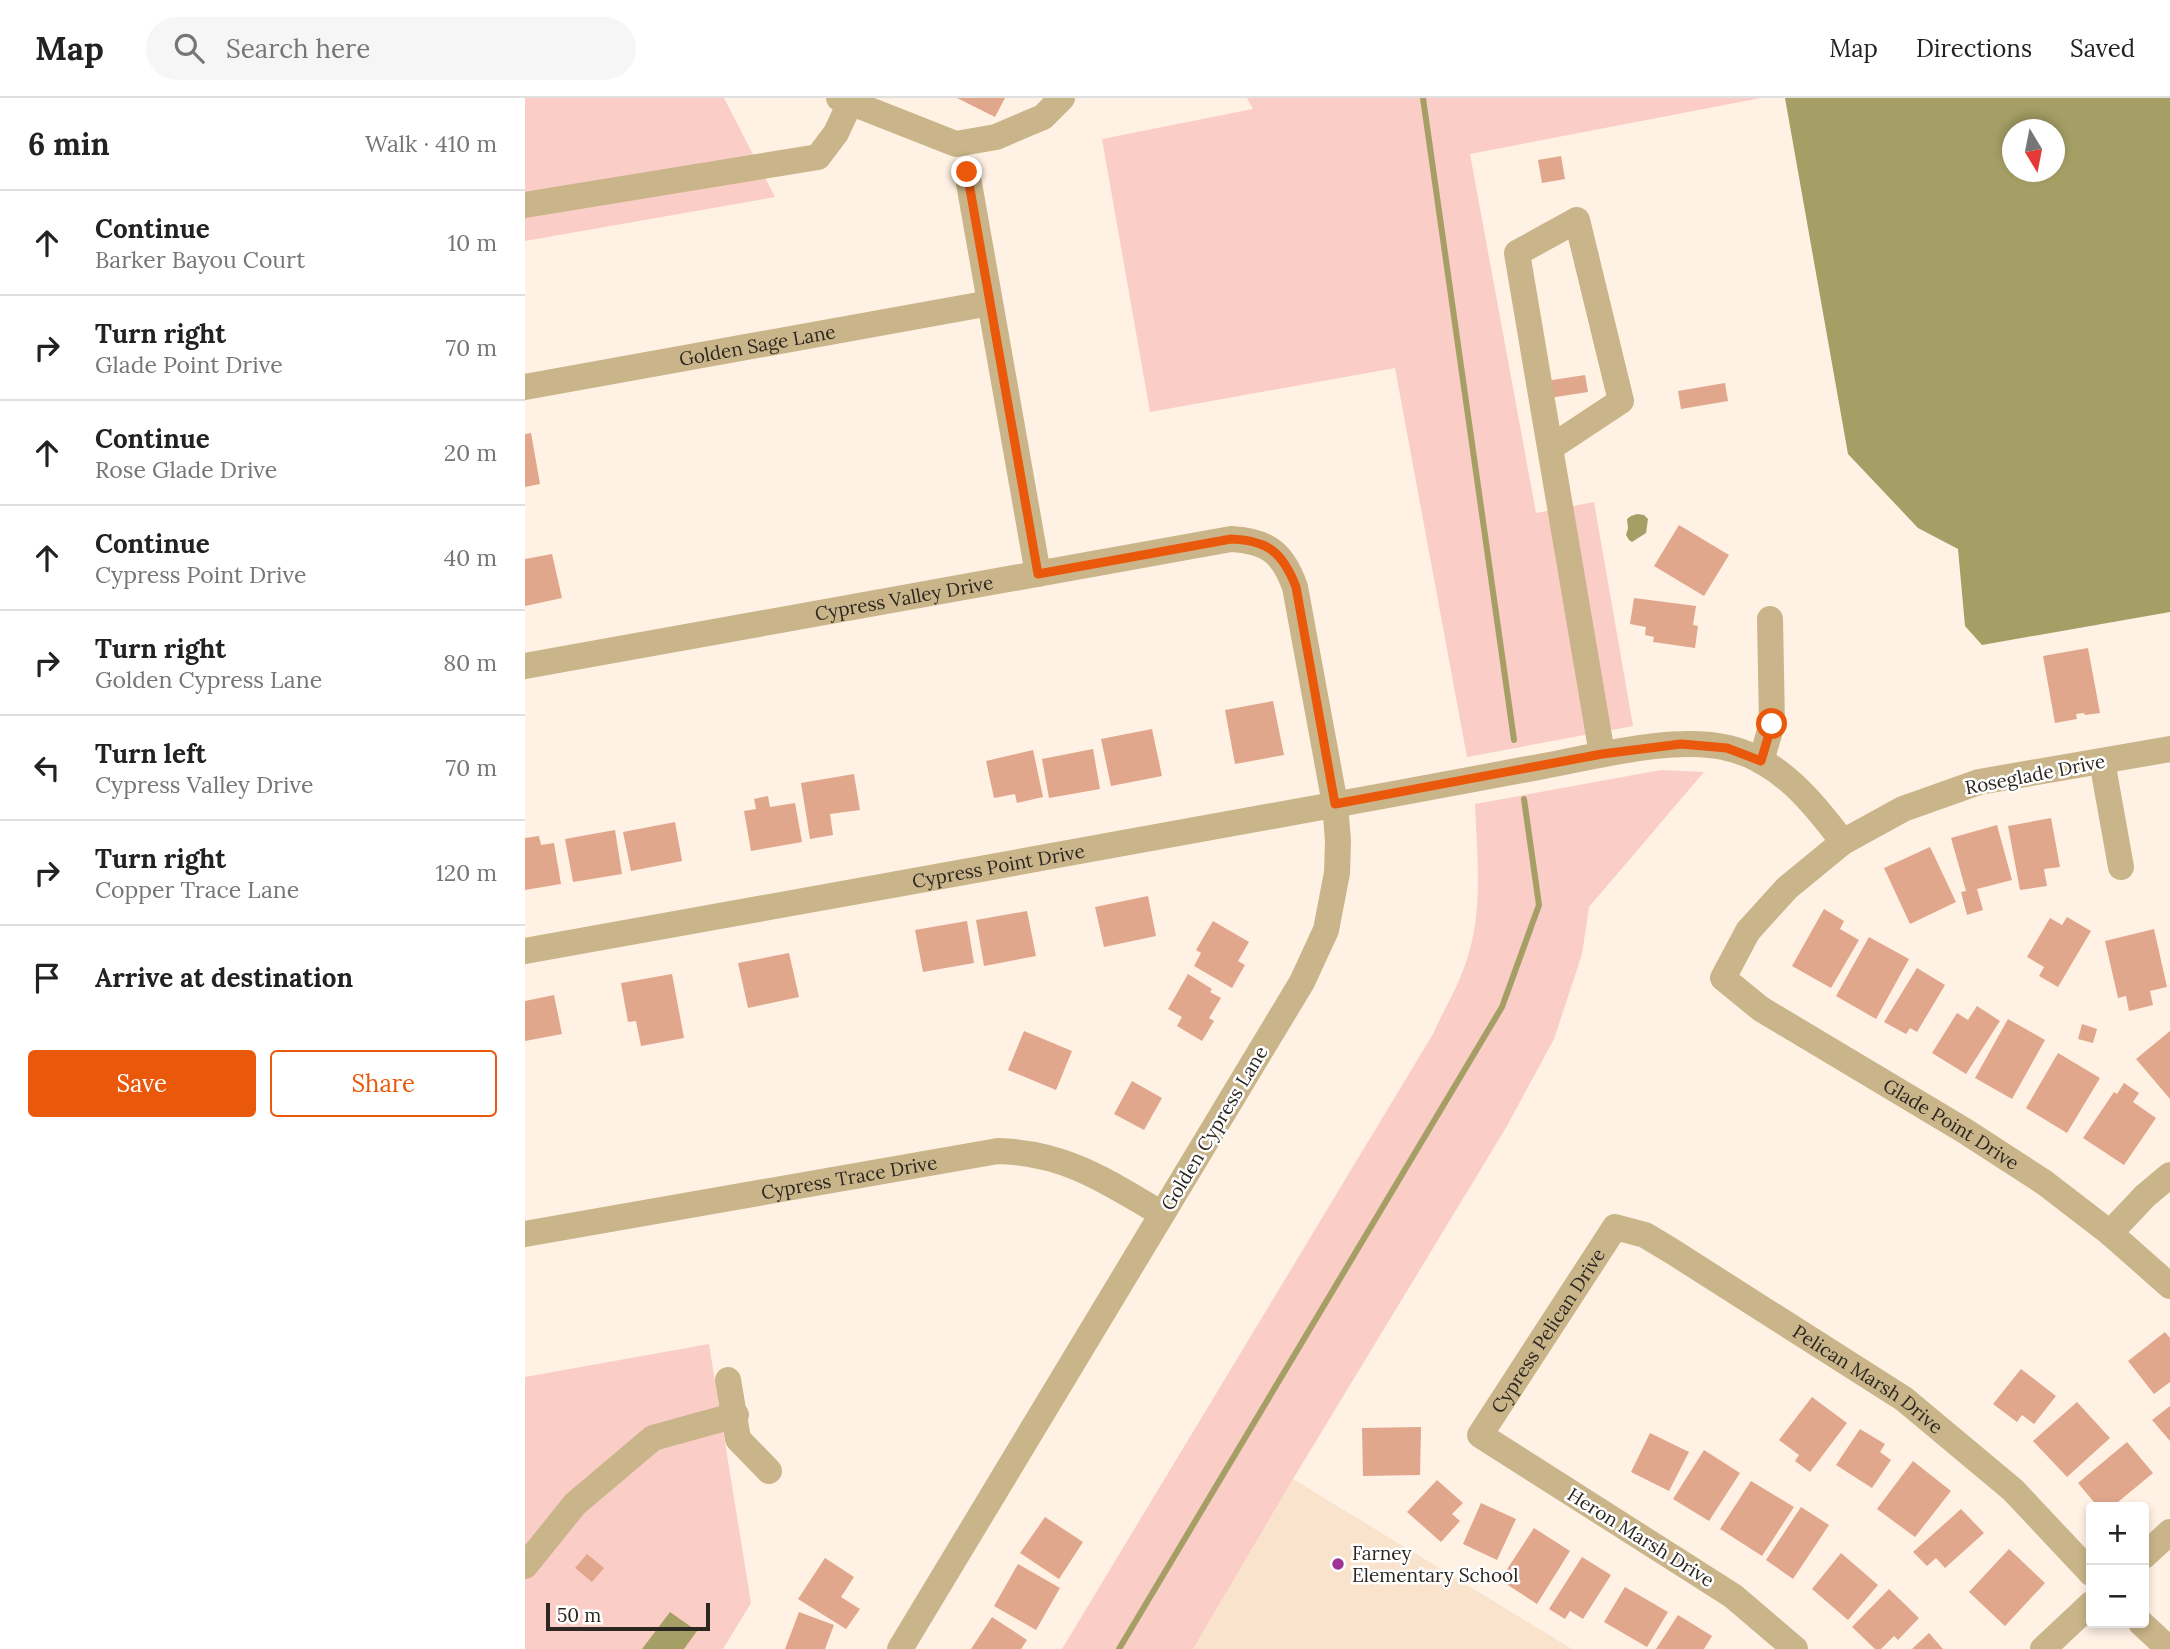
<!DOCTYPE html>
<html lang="en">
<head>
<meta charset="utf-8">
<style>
	:root { --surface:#fff; --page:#f6f6f6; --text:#222; --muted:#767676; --line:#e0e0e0; --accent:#ea580c }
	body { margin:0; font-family:Lora,serif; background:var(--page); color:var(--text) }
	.controls { position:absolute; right:21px; bottom:21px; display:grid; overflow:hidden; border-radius:7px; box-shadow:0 4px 10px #0003 }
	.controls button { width:63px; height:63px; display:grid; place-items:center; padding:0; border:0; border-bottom:2px solid var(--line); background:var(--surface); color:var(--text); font:35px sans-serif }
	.compass { position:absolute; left:1477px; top:21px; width:63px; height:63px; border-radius:50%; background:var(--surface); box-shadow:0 4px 10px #0003; rotate:170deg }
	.scale { position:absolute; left:21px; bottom:18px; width:164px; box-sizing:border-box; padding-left:7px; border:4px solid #2d2721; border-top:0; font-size:19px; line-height:24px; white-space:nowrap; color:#2d2721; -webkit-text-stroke:5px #fff; paint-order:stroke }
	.stop { position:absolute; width:21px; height:21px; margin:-16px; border:5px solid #ea580c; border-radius:50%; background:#fff }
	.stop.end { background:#ea580c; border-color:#fff; box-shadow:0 2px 7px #0008 }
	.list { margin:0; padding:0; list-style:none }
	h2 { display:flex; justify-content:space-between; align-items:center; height:91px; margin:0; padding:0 28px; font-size:30px }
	h2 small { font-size:23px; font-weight:400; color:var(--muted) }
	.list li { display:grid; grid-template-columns:46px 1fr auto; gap:21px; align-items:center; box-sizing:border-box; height:105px; padding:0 28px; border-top:2px solid var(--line) }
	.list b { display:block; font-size:26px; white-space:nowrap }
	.list p { margin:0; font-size:23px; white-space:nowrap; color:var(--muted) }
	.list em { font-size:23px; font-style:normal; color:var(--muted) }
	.actions { display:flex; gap:14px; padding:21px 28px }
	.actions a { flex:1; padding:16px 0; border:2px solid var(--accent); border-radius:7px; text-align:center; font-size:24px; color:var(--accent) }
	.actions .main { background:var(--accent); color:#fff }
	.icon { flex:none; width:38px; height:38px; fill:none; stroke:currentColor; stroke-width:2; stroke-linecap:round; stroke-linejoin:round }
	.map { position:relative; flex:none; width:1645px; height:1551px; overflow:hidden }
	header { display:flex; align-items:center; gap:42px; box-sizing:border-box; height:98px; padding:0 35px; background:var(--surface); border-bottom:2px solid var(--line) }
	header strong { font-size:33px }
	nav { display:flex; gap:38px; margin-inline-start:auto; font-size:24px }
	.search { width:490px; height:63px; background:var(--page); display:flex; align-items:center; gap:18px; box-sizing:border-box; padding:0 24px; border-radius:38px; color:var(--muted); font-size:26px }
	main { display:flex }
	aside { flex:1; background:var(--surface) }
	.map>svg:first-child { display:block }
	.built { fill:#fae3cd }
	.green { fill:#facdc6 }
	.water { fill:#a59f65; fill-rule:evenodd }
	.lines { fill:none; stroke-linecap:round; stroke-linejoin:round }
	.stream { stroke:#a59f65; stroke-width:6 }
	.building { fill:#e0a78c }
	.minor { stroke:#cab58a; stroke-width:26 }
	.route { stroke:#ea580c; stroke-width:9 }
	.poi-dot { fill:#9e3394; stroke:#fff; stroke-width:2.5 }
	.labels { text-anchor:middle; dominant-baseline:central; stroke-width:5; stroke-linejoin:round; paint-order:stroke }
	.street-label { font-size:19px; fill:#2d2721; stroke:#fff }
	.poi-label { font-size:19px; fill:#2d2721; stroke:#fff; text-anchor:start }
</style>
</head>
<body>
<header>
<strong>Map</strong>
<div class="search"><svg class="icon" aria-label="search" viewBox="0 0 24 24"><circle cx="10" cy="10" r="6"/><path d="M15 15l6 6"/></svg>Search here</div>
<nav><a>Map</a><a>Directions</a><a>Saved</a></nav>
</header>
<main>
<aside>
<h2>6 min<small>Walk · 410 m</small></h2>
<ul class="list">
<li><svg class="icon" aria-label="ahead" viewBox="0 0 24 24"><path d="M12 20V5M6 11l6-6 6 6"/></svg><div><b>Continue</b><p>Barker Bayou Court</p></div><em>10 m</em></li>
<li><svg class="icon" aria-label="right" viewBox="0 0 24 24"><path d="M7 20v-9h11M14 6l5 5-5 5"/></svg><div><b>Turn right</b><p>Glade Point Drive</p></div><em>70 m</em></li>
<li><svg class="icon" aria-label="ahead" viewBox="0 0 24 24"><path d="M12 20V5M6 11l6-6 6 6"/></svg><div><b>Continue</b><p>Rose Glade Drive</p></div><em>20 m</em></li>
<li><svg class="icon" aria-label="ahead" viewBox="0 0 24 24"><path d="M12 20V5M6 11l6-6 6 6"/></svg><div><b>Continue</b><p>Cypress Point Drive</p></div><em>40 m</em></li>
<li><svg class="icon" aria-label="right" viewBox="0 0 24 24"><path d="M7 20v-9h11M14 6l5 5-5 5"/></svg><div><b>Turn right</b><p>Golden Cypress Lane</p></div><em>80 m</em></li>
<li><svg class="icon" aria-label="left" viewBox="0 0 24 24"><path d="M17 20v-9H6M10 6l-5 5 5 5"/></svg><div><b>Turn left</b><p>Cypress Valley Drive</p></div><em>70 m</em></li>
<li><svg class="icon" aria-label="right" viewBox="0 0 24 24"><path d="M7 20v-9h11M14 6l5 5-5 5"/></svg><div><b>Turn right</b><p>Copper Trace Lane</p></div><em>120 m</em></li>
<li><svg class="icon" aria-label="arrive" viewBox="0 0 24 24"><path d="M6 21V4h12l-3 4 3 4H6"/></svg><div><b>Arrive at destination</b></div></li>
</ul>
<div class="actions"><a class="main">Save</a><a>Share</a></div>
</aside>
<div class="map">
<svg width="1645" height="1551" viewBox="0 0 1645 1551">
	<rect width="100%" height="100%" fill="#fff1e4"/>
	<path class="built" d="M768,1381L1047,1551H668Z"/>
	<path class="green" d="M0,0H199L250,99L0,143Z
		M722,0H1236L945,56L1011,415L1069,404L1108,628L942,659L870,270L625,314L577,41L728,11Z
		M1136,672L1179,674L1064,809L1057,856L1029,941L982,1028L768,1381L668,1551H537L908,936C918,913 932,891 940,867C959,816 952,759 950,706Z
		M184,1246L226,1505L198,1551H0V1279Z"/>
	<path class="water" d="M1260,0H1645V514L1457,547L1440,528L1433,451L1393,430L1323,356ZM1488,32H1530V74H1488Z
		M1112,416L1119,417L1123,421L1121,435L1107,444L1104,442L1101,437L1103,430L1102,421L1106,418Z
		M145,1514L172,1533L159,1551H117Z"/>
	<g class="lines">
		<path class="stream" d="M898,0L989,642
			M594,1551L977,909L1014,807L999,701"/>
	</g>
	<path class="building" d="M432,0H480L470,19Z
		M1036,58L1040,81L1017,85L1013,62Z
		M1060,277L1063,294L1024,300L1021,283Z
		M1200,285L1203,303L1156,311L1153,293Z
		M6,335L15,386L0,389V336Z
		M1154,427L1204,457L1179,498L1129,468Z
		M27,456L37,500L0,508V461Z
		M1109,500L1171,508L1168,527L1173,528L1170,550L1128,544L1129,539L1120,537L1121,529L1105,526Z
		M1563,550L1575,615L1560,617L1559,615L1551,616L1552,621L1530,625L1518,558Z
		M748,603L759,657L710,666L700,612Z
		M627,631L637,678L586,688L576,641Z
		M568,651L575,691L524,700L517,661Z
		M508,652L518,699L492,705L490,696L469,700L461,663Z
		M329,676L335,712L305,716L308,737L285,741L276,685Z
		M243,698L245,709L270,705L277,744L226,753L219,713L231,711L229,701Z
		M1526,720L1535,769L1519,771L1522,788L1495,792L1483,728Z
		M150,724L157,763L106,773L98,734Z
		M1472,727L1487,782L1452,791L1458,812L1442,817L1436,794L1441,793L1426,740Z
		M90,732L97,776L48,784L40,741Z
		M14,738L16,747L29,745L36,786L0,792V740Z
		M1405,749L1431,804L1385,826L1359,770Z
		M623,798L631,838L579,849L570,809Z
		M1299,811L1319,823L1315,831L1334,842L1306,890L1267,868Z
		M502,813L511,858L459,868L451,822Z
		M1542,819L1566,833L1533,889L1514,878L1519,869L1502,859L1525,820L1537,827Z
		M442,823L449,865L398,874L390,832Z
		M688,823L724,844L713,863L720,867L707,890L669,868L676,855L671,852Z
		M1629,831L1642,889L1625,893L1628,907L1604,913L1601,898L1593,900L1580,843Z
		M1344,839L1384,861L1351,921L1311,898Z
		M264,855L274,899L223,910L213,865Z
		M1392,870L1420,887L1392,934L1385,930L1381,936L1359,924Z
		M147,876L159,940L116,948L111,923L103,924L96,885Z
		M663,876L687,891L685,894L696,900L684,920L689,923L677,943L652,928L657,919L643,911Z
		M29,897L37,936L0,943V903Z
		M1452,908L1475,923L1441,976L1407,955L1432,915L1443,922Z
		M1483,921L1520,942L1487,1001L1450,980Z
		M1557,926L1572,931L1568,945L1553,941Z
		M499,933L547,953L531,992L483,972Z
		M1645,933V1001L1611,961Z
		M1533,955L1575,980L1542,1035L1501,1010Z
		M607,983L637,1000L619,1032L589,1016Z
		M1599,985L1614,995L1608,1004L1631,1020L1599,1067L1558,1040L1589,994L1592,996Z
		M1640,1234L1645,1240V1284L1629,1296L1603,1263Z
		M1496,1271L1531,1298L1509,1326L1497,1317L1492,1324L1468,1306Z
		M1287,1299L1322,1325L1285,1374L1270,1363L1274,1357L1254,1342Z
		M1552,1304L1585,1340L1542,1379L1508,1343Z
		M1645,1308V1343L1627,1322Z
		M896,1329L895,1377L838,1378L837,1330Z
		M1335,1331L1360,1346L1355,1354L1366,1362L1347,1390L1311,1367Z
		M1125,1335L1164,1354L1144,1393L1106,1374Z
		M1602,1344L1628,1375L1587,1409H1573L1553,1385Z
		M1179,1352L1215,1375L1184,1423L1148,1401Z
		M1388,1363L1426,1393L1390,1439L1352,1411Z
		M912,1382L938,1405L927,1416L935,1423L916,1444L882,1414Z
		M1226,1383L1269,1409L1237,1458L1195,1431Z
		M956,1405L991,1421L972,1462L938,1446Z
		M1276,1409L1304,1427L1268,1481L1241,1462Z
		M1436,1411L1459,1435L1420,1470L1411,1460L1402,1468L1388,1454Z
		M520,1419L558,1444L534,1481L495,1455Z
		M1009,1430L1045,1453L1012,1506L975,1482Z
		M1484,1451L1520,1485L1480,1528L1444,1494Z
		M1316,1455L1353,1487L1323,1522L1287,1491Z
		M62,1456L79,1470L67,1484L50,1470Z
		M1057,1459L1086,1477L1058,1521L1045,1513L1040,1521L1024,1511Z
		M300,1460L329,1479L316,1499L335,1511L321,1531L273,1501Z
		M493,1466L535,1490L511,1532L469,1508Z
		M1100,1489L1143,1514L1122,1549L1079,1524Z
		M1364,1491L1394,1520L1373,1542L1369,1538L1356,1551H1350L1327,1529Z
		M274,1514L309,1527L300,1551H260Z
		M1153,1517L1187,1538L1179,1551H1131Z
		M467,1519L502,1542L496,1551H446Z
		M1404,1535L1418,1551H1387Z"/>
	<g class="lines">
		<g class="minor">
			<path d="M314,0L431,46L471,39L518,19L537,0"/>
			<path d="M442,74L513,476"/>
			<path d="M0,107L293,59L311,35L325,5"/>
			<path id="s1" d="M0,289L465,205"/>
			<path d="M1025,350L1096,303L1052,122L992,155C1020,322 1049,488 1077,656"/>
			<path id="s2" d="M0,568L706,441C743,443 758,455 770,489L810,706L813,743L812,775L801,832L777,884L375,1551"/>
			<path id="s3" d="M1645,651L1454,684L1378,711L1318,744L1262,790L1223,833L1198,880L1236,911L1440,1033L1520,1085L1585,1135L1645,1188"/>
			<path d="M1236,663L1247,626L1245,521"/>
			<path d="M1577,663L1596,769"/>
			<path id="s4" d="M0,853C288,801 575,750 863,697C915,687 967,678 1019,668C1073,658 1150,637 1203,650C1254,662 1288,704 1318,744"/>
			<path d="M1585,1135L1620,1098L1645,1077"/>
			<path id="s5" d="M0,1136L473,1053C541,1055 581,1083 637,1116"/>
			<path d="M203,1282L213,1341L244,1373"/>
			<path d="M1619,1458L1645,1434"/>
			<path d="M0,1468L50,1406L128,1340L211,1317"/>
			<path d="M1616,1525L1644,1551"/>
			<path id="s6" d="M1270,1551L1208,1498L955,1337L1090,1129L1120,1137L1145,1152L1379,1301L1488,1392L1566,1475"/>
			<path d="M1518,1551L1566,1506"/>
		</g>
	</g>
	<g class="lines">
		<path class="route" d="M442,74L513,476L706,441C743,442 758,455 771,489L810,706L1077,656L1156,646L1202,650L1236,663L1247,626"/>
	</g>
	<circle class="poi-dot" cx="813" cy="1466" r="7"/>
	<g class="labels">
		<g class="street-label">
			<text stroke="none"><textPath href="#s1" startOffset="236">Golden Sage Lane</textPath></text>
			<text stroke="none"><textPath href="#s2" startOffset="385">Cypress Valley Drive</textPath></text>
			<text transform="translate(1510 676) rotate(-11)">Roseglade Drive</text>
			<text stroke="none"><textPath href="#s4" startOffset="481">Cypress Point Drive</textPath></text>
			<text stroke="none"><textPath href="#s3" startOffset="798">Glade Point Drive</textPath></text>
			<text transform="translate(689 1030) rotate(-59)">Golden Cypress Lane</text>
			<text stroke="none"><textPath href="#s5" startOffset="329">Cypress Trace Drive</textPath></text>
			<text stroke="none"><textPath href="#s6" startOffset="506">Cypress Pelican Drive</textPath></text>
			<text stroke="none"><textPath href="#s6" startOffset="926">Pelican Marsh Drive</textPath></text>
			<text transform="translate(1116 1439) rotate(32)">Heron Marsh Drive</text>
		</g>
		<g class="poi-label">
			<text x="827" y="1455">Farney<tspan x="827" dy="22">Elementary School</tspan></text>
		</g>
	</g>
</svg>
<div class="controls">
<button>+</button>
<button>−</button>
</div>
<svg class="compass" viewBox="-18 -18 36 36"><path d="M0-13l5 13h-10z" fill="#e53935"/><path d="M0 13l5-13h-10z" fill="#767676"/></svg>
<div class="scale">50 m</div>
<div class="stop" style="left:1247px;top:626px"></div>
<div class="stop end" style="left:442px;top:74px"></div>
</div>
</main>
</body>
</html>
